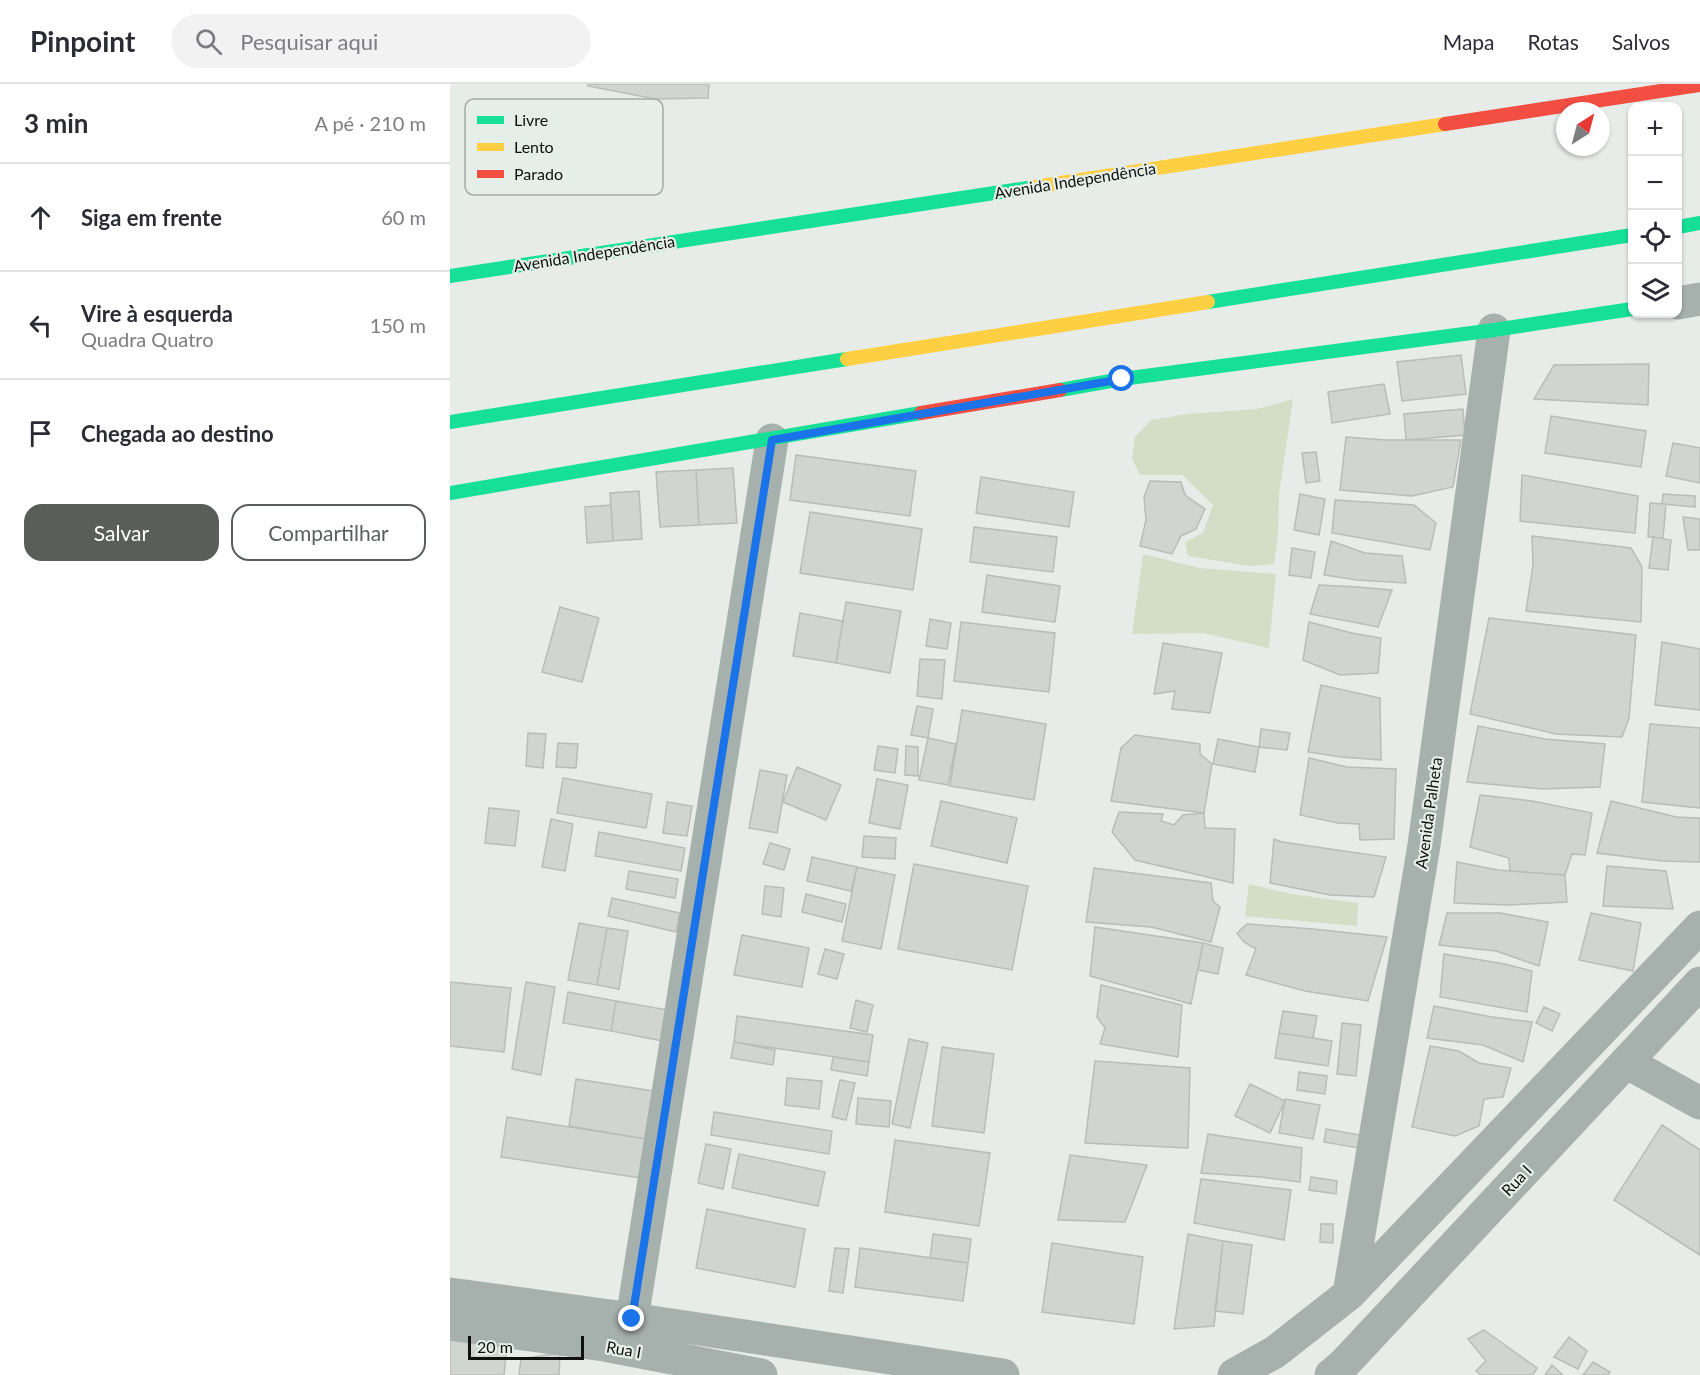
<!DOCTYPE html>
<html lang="pt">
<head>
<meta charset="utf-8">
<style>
	:root { --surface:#fff; --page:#f2f2f3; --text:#2b2b33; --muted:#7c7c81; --line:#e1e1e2; --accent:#5a5e5b }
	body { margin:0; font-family:Lato,sans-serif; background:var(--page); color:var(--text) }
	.controls { position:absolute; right:18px; top:18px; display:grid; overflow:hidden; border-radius:12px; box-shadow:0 2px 4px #0004 }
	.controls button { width:54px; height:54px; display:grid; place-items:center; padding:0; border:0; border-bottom:2px solid var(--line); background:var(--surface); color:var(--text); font:30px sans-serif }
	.compass { position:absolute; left:1106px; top:18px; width:54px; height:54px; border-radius:50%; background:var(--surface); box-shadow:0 2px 4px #0004; rotate:36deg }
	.scale { position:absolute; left:18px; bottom:15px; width:116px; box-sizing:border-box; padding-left:6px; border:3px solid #0e110f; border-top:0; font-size:16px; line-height:21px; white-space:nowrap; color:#0e110f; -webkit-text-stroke:4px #e5eee9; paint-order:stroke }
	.stop { position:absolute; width:18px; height:18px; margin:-14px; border:4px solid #1a73e8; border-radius:50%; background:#fff }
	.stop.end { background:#1a73e8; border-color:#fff; box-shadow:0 2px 6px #0008 }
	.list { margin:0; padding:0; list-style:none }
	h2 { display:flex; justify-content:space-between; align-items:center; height:78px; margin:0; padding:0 24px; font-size:26px }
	h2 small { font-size:20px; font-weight:400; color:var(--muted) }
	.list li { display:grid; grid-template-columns:39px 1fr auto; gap:18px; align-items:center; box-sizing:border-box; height:108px; padding:0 24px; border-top:2px solid var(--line) }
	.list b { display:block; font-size:22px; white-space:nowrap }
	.list p { margin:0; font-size:20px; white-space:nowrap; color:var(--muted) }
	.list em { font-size:20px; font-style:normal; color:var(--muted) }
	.actions { display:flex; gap:12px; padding:18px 24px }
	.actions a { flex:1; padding:14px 0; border:2px solid var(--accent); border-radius:18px; text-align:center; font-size:21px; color:var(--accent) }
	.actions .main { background:var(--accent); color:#fff }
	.icon { flex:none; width:33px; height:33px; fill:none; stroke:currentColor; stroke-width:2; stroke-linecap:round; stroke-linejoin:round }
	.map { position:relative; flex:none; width:1250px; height:1291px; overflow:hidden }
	header { display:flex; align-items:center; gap:36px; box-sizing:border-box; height:84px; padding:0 30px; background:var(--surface); border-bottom:2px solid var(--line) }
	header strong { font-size:28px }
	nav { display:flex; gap:33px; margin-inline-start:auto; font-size:21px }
	.search { width:420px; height:54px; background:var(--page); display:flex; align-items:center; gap:15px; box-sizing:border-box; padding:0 21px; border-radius:33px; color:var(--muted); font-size:22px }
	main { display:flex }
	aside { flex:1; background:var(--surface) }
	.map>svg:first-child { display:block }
	.green { fill:#d4ddc5 }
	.building { fill:#d1d5d2; stroke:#b9bcb9; stroke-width:1.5 }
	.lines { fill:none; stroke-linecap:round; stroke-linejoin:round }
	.street { stroke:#a6b0ad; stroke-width:33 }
	.fast { stroke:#16e098; stroke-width:14 }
	.slow { stroke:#ffcf43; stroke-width:14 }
	.jam { stroke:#f24e42; stroke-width:14 }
	.route { stroke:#1a73e8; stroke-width:8 }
	.labels { text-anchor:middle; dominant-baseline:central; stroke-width:4.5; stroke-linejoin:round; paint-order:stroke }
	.street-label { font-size:16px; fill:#0e110f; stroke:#e5eee9 }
	.key { fill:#e5eee9; stroke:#a4aca8; stroke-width:1.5 }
	.key-label { font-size:16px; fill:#0e110f }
</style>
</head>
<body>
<header>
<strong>Pinpoint</strong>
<div class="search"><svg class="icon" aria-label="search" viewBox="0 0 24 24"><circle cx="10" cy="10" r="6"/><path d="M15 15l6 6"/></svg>Pesquisar aqui</div>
<nav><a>Mapa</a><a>Rotas</a><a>Salvos</a></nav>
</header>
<main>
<aside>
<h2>3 min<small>A pé · 210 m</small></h2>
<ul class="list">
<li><svg class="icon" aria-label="ahead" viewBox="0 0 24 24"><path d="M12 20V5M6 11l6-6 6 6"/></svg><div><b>Siga em frente</b></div><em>60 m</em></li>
<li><svg class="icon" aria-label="left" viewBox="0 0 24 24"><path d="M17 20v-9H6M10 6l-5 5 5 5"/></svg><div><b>Vire à esquerda</b><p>Quadra Quatro</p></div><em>150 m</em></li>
<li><svg class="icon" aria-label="arrive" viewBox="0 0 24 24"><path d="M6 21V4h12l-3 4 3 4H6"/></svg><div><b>Chegada ao destino</b></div></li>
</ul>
<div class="actions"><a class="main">Salvar</a><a>Compartilhar</a></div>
</aside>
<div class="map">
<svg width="1250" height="1291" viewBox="0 0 1250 1291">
	<rect width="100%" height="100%" fill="#e7ece9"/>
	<path class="green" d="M843,315L829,410L828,453L824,480L800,482L738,472L735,458L753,449L763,421L732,391H690L682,375L685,353L701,336L737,330L807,325Z
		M693,470L749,484L826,490L819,564L753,549L682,550Z
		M799,800L841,810L908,819L907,842L795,832Z"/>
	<path class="building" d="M138,0H259L258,14L205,15L138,2Z
		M1011,271L1016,310L952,317L947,278Z
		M1199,280L1198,321L1084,315L1104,281Z
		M934,300L940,330L882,339L878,308Z
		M1013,325L1015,351L956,356L954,330Z
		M1101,332L1196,347L1191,383L1095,369Z
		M896,353L935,356H1011L1003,403L962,412L890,406Z
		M1223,359L1250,364V399L1216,392Z
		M866,368L870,397L856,399L852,369Z
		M346,371L466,387L460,432L340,416Z
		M283,384L287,439L249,441L246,386Z
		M246,386L249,441L210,443L206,388Z
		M1072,391L1188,412L1185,449L1070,437Z
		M531,393L624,408L619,443L526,429Z
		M700,397L731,398L735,411L755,425L746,445L731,452L722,470L690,462L696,436L694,413Z
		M189,407L192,455L163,457L160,409Z
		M850,410L875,415L869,451L844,446Z
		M1213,410L1245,412V423L1212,420Z
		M885,416L964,421L986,439L980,466L882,449Z
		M1200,419L1216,420L1213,454L1198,453Z
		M161,421L163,457L137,459L135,423Z
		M360,428L472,445L463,506L350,489Z
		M1233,433L1250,435V466H1238Z
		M524,443L607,453L603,488L520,478Z
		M1082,452L1181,464L1192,483L1191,538L1076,527L1083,481Z
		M1203,453L1221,456L1218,486L1199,484Z
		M881,457L915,469L952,472L956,499L907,496L874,491Z
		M842,464L865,468L861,494L839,491Z
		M537,491L610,502L605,538L532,528Z
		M869,501L907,503L942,506L928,543L860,530Z
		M396,518L451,527L440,589L386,579Z
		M110,523L149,534L132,598L92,588Z
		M350,529L393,537L386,579L343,572Z
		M1039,534L1186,551L1179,634L1172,653L1106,650L1020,630Z
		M480,535L501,539L497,565L476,562Z
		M511,538L605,549L599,608L504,597Z
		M859,538L902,549L931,554L928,589L890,591L853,576Z
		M1212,558L1250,565V626L1205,621Z
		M713,559L772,569L760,629L722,625L725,607L704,610Z
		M470,575L495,576L492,615L467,612Z
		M871,601L930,614L931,676L891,673L858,668Z
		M467,622L483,625L478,654L461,651Z
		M512,626L596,640L584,716L500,702Z
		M1200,640L1250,644V724L1192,718Z
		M1028,642L1095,655L1155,660L1150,703L1092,705L1017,698Z
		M811,645L840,649L837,666L809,663Z
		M78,649L96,650L93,684L76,682Z
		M685,651L750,660V670L762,680L754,729L661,717L671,664Z
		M478,654L506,660L498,701L469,696Z
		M768,655L809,663L805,688L763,680Z
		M108,659L128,660L126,684L106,683Z
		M428,662L448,665L445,689L424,686Z
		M456,662L468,663V692L455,691Z
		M859,674L897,683L946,685L944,755L910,756L909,740L888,739L850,731Z
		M347,683L391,701L376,736L333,718Z
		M310,686L337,691L327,749L299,744Z
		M113,694L202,710L196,744L107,729Z
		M427,695L458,701L450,745L419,739Z
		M1030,711L1082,717L1142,729L1135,771L1122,770L1115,791L1060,787L1059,774L1020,763Z
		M491,717L567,734L557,779L481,762Z
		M1161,717L1226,733L1250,734V778L1212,777L1147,769Z
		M217,718L242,722L237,752L213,749Z
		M39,724L69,727L65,762L35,759Z
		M669,728L713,730L711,737L724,741L733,731L754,729L755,744L785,745L783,799L685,776L662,748Z
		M101,735L123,740L115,787L92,783Z
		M149,748L235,764L231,787L145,772Z
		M414,752L446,754L445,775L412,773Z
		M824,755L832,758L936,773L924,813L880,811L820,799Z
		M320,759L340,765L334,786L313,780Z
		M362,773L407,783L401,807L357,797Z
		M1007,778L1048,786L1115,791L1117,818L1059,821L1004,819Z
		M464,780L578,802L562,886L448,865Z
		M1157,782L1216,787L1223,825L1153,822Z
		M407,783L445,791L431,865L392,857Z
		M644,784L761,799L763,817L770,823L761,858L701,843L636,838Z
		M179,787L228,795L225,814L176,805Z
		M315,802L334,804L331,833L312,830Z
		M356,810L396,820L392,838L352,828Z
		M162,814L230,829L226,848L158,832Z
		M997,829H1050L1098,838L1089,882L1046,867L989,861Z
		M1141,829L1191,839L1183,887L1129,876Z
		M129,839L157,844L147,901L118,896Z
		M797,840L863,845L937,853L918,917L855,907L796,891L806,865L794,858L787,849Z
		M645,843L753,859L741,920L640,892Z
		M157,844L178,847L169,905L147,901Z
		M292,851L359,864L352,903L284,891Z
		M753,859L773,864L768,890L748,886Z
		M375,865L394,870L387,895L368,890Z
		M994,870L1055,880L1082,887L1077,928L990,913Z
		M0,898L61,904L54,968L0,962Z
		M76,898L105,903L91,991L62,985Z
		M651,901L732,921L728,973L650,960L655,944L647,933Z
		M118,908L166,917L161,947L113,939Z
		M406,916L423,921L417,948L400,944Z
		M166,917L218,926L213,957L161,947Z
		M984,922L1042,933L1082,938L1073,978L1033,961L977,954Z
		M1094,923L1110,930L1102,947L1086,939Z
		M833,927L867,932L863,954L829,949Z
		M287,932L423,951L419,978L284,958Z
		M892,939L911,941L906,992L887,990Z
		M829,949L882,957L878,982L825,974Z
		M459,955L478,959L460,1044L442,1040Z
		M284,958L325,966L323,981L281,974Z
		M980,962L1009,967L1029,979L1061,984L1053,1013L1034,1015L1029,1042L1005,1052L962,1043Z
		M492,963L544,970L534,1049L482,1042Z
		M383,973L419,978L417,992L381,986Z
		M645,977L740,984L738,1064L635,1059Z
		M849,988L877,992L875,1010L847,1006Z
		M337,994L372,997L369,1025L335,1021Z
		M126,995L203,1007L196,1055L119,1042Z
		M390,996L405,999L396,1036L382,1033Z
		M800,1000L835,1017L820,1049L785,1032Z
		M408,1014L441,1017L439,1043L406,1040Z
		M835,1015L870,1021L863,1055L829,1049Z
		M264,1028L382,1047L379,1070L261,1051Z
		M57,1033L196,1055L190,1094L51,1073Z
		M1212,1041L1250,1066V1171L1164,1116Z
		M876,1045L910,1051L908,1064L874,1058Z
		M758,1050L852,1064L850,1098L811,1093L751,1089Z
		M445,1056L540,1069L529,1142L435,1128Z
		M256,1060L281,1065L273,1105L248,1099Z
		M289,1070L375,1088L368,1122L282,1104Z
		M620,1071L697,1081L675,1138L608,1136Z
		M861,1093L887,1097L886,1110L859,1106Z
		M751,1095L841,1106L834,1156L744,1139Z
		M257,1125L355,1145L345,1203L246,1184Z
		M871,1140H883V1159L870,1158Z
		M483,1150L521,1155L518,1179L480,1174Z
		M738,1150L773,1157L764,1242L724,1245Z
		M773,1157L802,1161L793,1230L765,1227Z
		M602,1159L693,1173L684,1240L592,1228Z
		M385,1164L399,1165L393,1209L379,1207Z
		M410,1164L518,1179L513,1217L405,1203Z
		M1034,1246L1087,1284L1083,1291H1031L1026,1287L1036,1277L1018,1255Z
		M58,1252L54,1291H0V1254Z
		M1119,1253L1137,1267L1128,1285L1104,1273Z
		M110,1269L109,1291H69L71,1275Z
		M1143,1278L1160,1288L1158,1291H1133Z
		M1102,1281L1113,1291H1095Z"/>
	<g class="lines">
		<path class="street" d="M1228,219L1250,215
			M1176,978L1250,1019
			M0,1210L182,1235L553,1291
			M899,1210L974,761L1044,246
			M182,1235L322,356
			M0,1240L154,1261L311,1291
			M784,1291L825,1268L899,1210L1250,843
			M881,1291L893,1281L1250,899"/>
		<path class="fast" d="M1228,143L1250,139
			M0,192L584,103
			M758,218L1182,151
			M610,306L672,295L1044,246L1182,225
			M0,338L397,275
			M0,409L471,329"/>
		<path class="slow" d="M584,103L995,40
			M397,275L758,218"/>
		<path class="jam" d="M995,40L1250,1
			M471,329L610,306"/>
	</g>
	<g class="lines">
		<path class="route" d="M182,1235L322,356L672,295"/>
	</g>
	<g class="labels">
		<g class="street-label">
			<text transform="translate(625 96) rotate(-9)">Avenida Independência</text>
			<text transform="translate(144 169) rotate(-9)">Avenida Independência</text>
			<text transform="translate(978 729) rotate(-82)">Avenida Palheta</text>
			<text transform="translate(1066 1096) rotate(-47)">Rua I</text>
			<text transform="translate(174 1265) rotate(10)">Rua I</text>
		</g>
	</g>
	<rect x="15" y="15" width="198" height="96" rx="9" class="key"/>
	<rect x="27" y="32" width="27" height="8" fill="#16e098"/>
	<rect x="27" y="59" width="27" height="8" fill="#ffcf43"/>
	<rect x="27" y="86" width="27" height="8" fill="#f24e42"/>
	<g class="key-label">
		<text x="64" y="42">Livre</text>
		<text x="64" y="69">Lento</text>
		<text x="64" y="96">Parado</text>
	</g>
</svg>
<div class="controls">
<button>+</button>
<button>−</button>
<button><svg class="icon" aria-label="locate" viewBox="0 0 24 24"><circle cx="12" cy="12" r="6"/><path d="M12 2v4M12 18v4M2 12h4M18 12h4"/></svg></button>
<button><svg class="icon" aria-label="layers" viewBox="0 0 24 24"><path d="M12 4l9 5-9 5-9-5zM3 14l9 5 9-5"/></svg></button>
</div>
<svg class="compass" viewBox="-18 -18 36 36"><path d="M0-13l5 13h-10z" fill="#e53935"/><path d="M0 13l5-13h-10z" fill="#7c7c81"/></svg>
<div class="scale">20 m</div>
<div class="stop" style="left:672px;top:295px"></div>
<div class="stop end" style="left:182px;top:1235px"></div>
</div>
</main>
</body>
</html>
